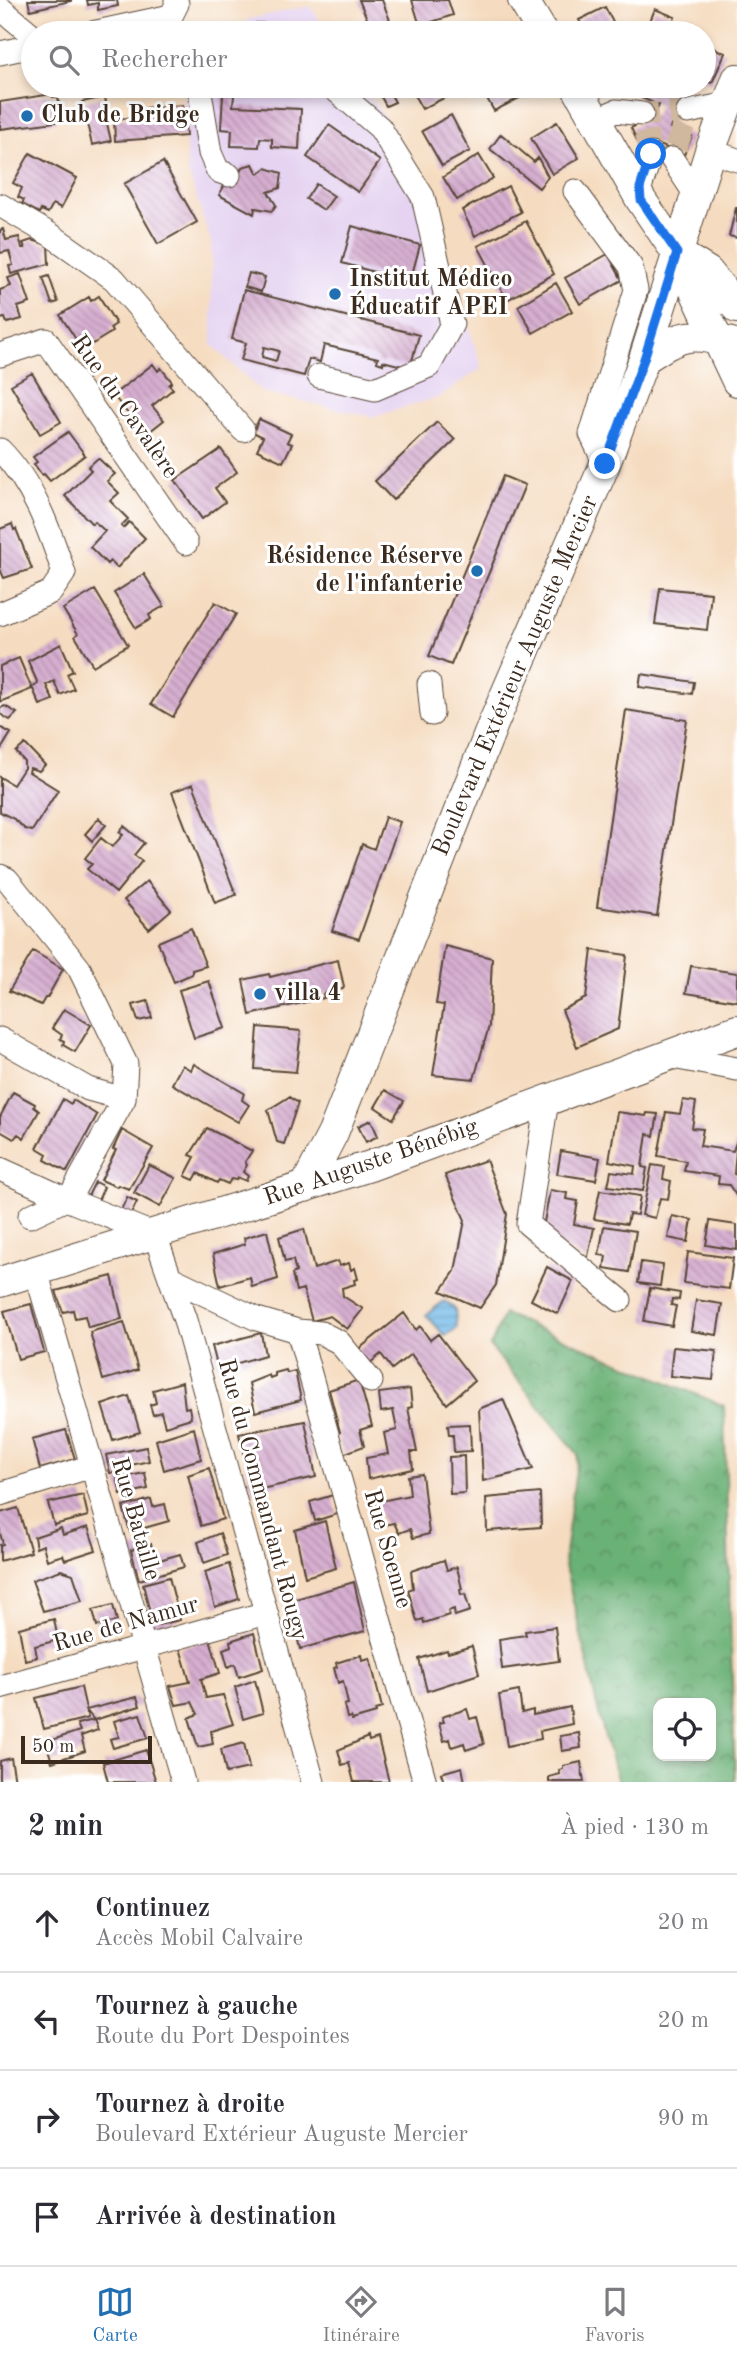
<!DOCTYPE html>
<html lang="fr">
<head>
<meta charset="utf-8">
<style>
	:root { --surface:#fff; --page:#f2f2f3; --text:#2b2b33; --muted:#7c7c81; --line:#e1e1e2; --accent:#1f6fb2 }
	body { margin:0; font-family:"Old Standard TT",serif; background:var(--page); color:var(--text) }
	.controls { position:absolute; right:21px; bottom:21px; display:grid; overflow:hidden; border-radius:14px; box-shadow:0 4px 10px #0003 }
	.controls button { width:63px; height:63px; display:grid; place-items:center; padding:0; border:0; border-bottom:2px solid var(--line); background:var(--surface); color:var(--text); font:35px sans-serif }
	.scale { position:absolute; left:21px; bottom:18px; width:131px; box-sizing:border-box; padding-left:7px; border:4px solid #3b2a1e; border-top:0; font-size:19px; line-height:24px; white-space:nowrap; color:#3b2a1e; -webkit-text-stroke:5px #fff; paint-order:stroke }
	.stop { position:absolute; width:21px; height:21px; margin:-16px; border:5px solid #1a73e8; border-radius:50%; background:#fff }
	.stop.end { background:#1a73e8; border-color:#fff; box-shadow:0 2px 7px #0008 }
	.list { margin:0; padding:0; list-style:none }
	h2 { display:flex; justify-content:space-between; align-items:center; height:91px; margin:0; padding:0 28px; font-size:30px }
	h2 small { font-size:23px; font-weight:400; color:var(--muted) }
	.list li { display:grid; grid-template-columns:46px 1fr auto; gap:21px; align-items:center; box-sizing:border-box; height:98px; padding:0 28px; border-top:2px solid var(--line) }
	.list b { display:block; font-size:26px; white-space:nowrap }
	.list p { margin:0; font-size:23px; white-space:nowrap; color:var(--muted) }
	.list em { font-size:23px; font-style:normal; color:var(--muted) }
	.icon { flex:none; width:38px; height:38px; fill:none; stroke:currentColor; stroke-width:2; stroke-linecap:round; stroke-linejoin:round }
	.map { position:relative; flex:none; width:737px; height:1782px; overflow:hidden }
	.search { position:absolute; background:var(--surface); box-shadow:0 4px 10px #0003; left:21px; right:21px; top:21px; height:77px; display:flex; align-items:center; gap:18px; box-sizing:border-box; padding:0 24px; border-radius:38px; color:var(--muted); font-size:26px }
	.sheet { height:483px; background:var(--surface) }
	nav { display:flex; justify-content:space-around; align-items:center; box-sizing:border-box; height:98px; border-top:2px solid var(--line); background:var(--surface); font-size:19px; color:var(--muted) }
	nav a { display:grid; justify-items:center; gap:4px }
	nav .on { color:var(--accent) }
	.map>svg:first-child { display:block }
	.built { fill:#e5d3f1 }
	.forest { fill:url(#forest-crowns); stroke:#536e4a; stroke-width:2; fill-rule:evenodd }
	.water { fill:url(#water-rules); stroke:#587284; stroke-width:2 }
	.building { fill:url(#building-back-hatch); fill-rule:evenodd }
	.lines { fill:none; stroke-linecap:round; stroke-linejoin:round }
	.minor-tunnel { stroke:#d0b89f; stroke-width:23; stroke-dasharray:23 11; stroke-linecap:butt }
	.minor-casing { stroke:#574536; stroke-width:25 }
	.major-casing { stroke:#574536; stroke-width:32 }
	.minor { stroke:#fff; stroke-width:23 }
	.major { stroke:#fff; stroke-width:30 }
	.route { stroke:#1a73e8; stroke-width:9 }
	.poi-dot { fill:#1f6fb2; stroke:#fff; stroke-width:2.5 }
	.labels { text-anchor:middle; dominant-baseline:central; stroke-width:6; stroke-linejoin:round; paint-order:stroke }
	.poi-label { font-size:24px; font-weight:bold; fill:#3b2a1e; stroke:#fff; text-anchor:start }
	.street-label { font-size:24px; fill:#3b2a1e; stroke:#fff }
</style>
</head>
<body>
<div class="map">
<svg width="737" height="1782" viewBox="0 0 737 1782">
	<defs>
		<pattern id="forest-crowns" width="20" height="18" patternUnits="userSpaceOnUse" patternTransform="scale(1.75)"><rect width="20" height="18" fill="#6bb176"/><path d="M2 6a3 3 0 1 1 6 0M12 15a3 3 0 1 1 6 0" fill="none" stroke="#599060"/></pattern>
		<pattern id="water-rules" width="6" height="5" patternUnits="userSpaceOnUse" patternTransform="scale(1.75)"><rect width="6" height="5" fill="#74bbeb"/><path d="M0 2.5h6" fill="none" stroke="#6098be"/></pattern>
		<pattern id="building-back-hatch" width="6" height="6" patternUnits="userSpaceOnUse" patternTransform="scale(1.75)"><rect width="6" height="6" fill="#d7afd1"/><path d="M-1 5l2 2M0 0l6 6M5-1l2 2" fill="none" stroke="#b08fa9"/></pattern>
	</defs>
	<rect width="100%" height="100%" fill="#fff"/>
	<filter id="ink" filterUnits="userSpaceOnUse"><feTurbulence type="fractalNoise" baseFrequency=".0143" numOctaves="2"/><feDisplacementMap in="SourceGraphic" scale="14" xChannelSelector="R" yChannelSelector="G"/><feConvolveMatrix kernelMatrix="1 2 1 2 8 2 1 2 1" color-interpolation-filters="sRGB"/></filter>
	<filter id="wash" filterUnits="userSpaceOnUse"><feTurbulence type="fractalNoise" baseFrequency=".00686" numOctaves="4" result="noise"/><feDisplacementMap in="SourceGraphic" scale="28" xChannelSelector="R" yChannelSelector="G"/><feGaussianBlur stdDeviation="1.57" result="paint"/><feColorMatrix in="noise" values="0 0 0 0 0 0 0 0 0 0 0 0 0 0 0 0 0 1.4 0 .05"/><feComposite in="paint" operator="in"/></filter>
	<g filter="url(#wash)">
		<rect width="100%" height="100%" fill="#f5dbbf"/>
		<path class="built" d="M310,6L328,33H232L249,19Z
			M183,86H363L416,164L482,368L439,397L373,417L262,392L212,345L211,242L187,169Z"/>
		<path class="forest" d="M504,1314L724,1406L735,1782H618L601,1723L564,1562L578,1454L490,1346ZM658,1703H711V1756H658Z"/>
		<path class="water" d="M444,1301L455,1309L457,1328L445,1336L426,1315Z"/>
		<g id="blocks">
			<path class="building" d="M28,0H71V1L30,10Z
				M87,0H117L118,6L98,10V3L88,5Z
				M359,0H382L395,33H373Z
				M412,0H448L453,15L420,26Z
				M605,7L618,32L586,33L579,20Z
				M655,9L675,17L669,33H645Z
				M256,23L319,27V33H224V26L256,28Z
				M704,44L725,53L712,83L704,80Z
				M375,86H386L395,102L386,106Z
				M409,86H450L454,93L422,109Z
				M480,86H543L494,111Z
				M620,86H688L670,128L692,136L684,155L650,141L640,147L631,128L655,115L659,105L619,89Z
				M52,94L53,97H58L60,109L54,110L56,122L0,129V102Z
				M223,94L234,95L233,106L301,109L299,149L272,147V139L260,138L259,147L231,146L232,130L221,129Z
				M105,97L107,109L104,110L111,141L92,145L82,102Z
				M183,105L186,136L115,141L114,119L147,117L146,108Z
				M451,115L470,151L442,166L422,131Z
				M557,122L579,158L552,174L531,138Z
				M329,125L380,161L358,192L307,157Z
				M501,134L534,162L538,158L548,177L539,188L490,149Z
				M30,153L77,178L61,208L53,204L48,213L41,210L39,213L22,204L24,200L18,197L22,188L13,183Z
				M479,155L493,178L457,200L443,177Z
				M163,162L197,222L158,244L124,184Z
				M253,164L258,174L266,168L282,173L280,188L268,192L276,205L272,211L255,208L254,214L219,195L228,179L237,181L242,167Z
				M316,184L334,196L324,210L306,199Z
				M508,186L521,212L475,236L462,210Z
				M736,208H737V238L729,236Z
				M526,221L554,274L507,300L478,246Z
				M352,226L420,245L410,282L342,263Z
				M3,229L6,240L19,237L22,248H25L23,243L32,240L48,245L49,264L11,274L9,266L13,265L9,251L0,253V230Z
				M608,254L622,280L580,304L565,278Z
				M249,273L265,277L261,292L245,287Z
				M20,274L30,303L18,307L22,319L7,323L5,318L0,319V290L11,286L8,278Z
				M49,276L58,302L52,304L43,278Z
				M556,283L572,311L533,333L518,306Z
				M244,290L419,335L410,368L383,361V364L377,362L378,358L324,345L320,362L309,359L304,376L241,360L246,343L232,339ZM264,347L279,351L276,361L262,357Z
				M99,296L116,324L110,328L112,332L83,350L60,315L89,297L91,301Z
				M153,364L158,371L161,368L172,382L169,385L173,389L152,406L164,420L145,435L113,395Z
				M32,373L61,422L40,434L11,385Z
				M259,419L291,434L287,442L292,444L283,462L257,450L263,437L253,432Z
				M437,422L455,440L393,500L375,481Z
				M68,432L85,455L50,481L44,474L42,475L34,464L37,462L33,457Z
				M221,449L237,472L215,488L225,502L202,519L175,480Z
				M98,458L115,474L107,481L119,493L110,501L128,519L121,526L123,528L129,522L145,538L117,568L110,561L107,564L90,547L105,531L94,521L92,524L65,496L91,470L88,467Z
				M503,476L525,485L451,665L429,656Z
				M12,524L14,530L16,529L32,569L4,578L0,569V529Z
				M144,574L164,606L149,615L151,619L136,628L114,593Z
				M660,588L711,593L707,630L655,624Z
				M95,590L128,645L93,666L75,636L78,634L63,609Z
				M215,602L236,614L173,717L151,704Z
				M61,644L73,671L67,674L74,689L60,695L54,681L46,685L53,700L40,705L32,687L38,684L28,661Z
				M19,658L32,689L0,702V666Z
				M641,674L694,682L692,694L639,687Z
				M5,706L17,713L10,720L0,714V708Z
				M626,710L687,720L657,916L597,907Z
				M0,727L11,733L0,751Z
				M25,744L45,765L39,771L30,768L29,772L58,790L32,831L25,829L14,819L0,812V777L13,785L24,768V761L16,752Z
				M193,784L236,895L215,903L172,792Z
				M385,817L400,822L359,939L332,931L362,844L374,849Z
				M99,818L106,825L92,841L85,834Z
				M124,826L144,843L134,855L142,861L116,893L87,869L92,864L85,858L101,838L112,847L123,835L119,832Z
				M147,881L171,910L149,929L124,900Z
				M191,928L206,966L192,970V974L174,982L158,942Z
				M445,946L492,958L489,1026L474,1079L433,1075L444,1005L436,1004Z
				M592,950L627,955L618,1029L577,1047L562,1010L586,998Z
				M33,951L63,969L47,998H45L41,1005L9,991Z
				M338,960L344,987L343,989L323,994L324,998L250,1015L243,980L269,974L270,977Z
				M691,966L737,973V1001L686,993Z
				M209,981L225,1028L194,1038L179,990Z
				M148,1001L152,1018L138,1021L133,1005Z
				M64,1009L91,1025L75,1052L63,1045L64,1041L60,1039L62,1035L52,1028Z
				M258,1027L301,1031L296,1072L255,1069Z
				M194,1064L244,1093L242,1100L249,1105L238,1122L172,1084L182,1065L191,1070Z
				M385,1090L404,1101L393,1119L375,1107Z
				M13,1092L35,1104L34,1107L39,1111L24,1138L18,1134L14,1139L0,1131V1117Z
				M289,1097L298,1103L284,1144L277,1142L268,1110Z
				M63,1099L71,1104L73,1100L97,1115L67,1172L45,1160L47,1154L37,1148Z
				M683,1100L696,1102L692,1128L703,1129L700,1146L733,1151L737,1139L734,1174L737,1175V1197L729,1185L718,1184L719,1176L684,1171L686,1161L658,1156L666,1112L680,1114Z
				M617,1112L646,1116L647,1113L658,1114L654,1136L647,1134L642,1167L647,1168L643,1191L608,1186L611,1171L634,1174L635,1166L609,1161Z
				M371,1120L378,1136L366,1142L358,1126Z
				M207,1128L252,1151L245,1162L247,1165L243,1172L248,1176L246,1181L237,1177L236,1180L231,1179L228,1184L219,1180L217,1183L198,1173L194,1180L185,1176L195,1157L190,1155Z
				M122,1130L153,1148L129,1189L118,1185L117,1187L101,1180L116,1150L113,1149Z
				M561,1151L600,1158L596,1180L557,1174Z
				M486,1160L507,1214L496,1285L480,1308L441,1291L455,1271L465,1220L445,1175Z
				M149,1165L176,1178L160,1207L134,1193Z
				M652,1165L665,1167L663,1179L671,1181L668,1199L660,1198L655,1218L642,1215Z
				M95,1182L104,1187L97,1203L87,1198Z
				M550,1190L567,1193L566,1199L578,1201L574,1224L594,1228L587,1261L542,1233Z
				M600,1190L640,1196L637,1215L629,1214L627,1224L594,1219Z
				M127,1197L137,1202L130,1216L120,1212Z
				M672,1216L692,1220L688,1242L668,1238Z
				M710,1221L737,1225V1250L706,1245Z
				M604,1226L636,1231L629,1272L604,1268L606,1256L599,1255Z
				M304,1229L314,1269L338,1261L339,1266L349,1263L351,1270L355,1268L358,1279L354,1280L355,1284L342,1288L343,1296L363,1309L347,1329L330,1316L312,1321L303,1289L296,1291L292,1274L296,1272L293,1260L285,1262L279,1237Z
				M267,1231L278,1279L252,1287L250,1277L220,1286L213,1254L245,1244L244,1238Z
				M688,1252L733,1258L729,1289L684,1283Z
				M641,1262L663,1265L660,1286L638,1283Z
				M547,1267L573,1281L558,1314L531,1300Z
				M112,1276L122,1319L88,1327L85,1316L75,1318L73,1310L63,1312L56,1291Z
				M650,1288L680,1293L679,1300L672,1299L671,1305L676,1306L672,1326L644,1321Z
				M696,1300L722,1304L717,1335L691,1331Z
				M31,1304L44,1352L18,1359L4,1311Z
				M404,1313L416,1330L420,1326L430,1340L438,1334L474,1381L447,1404L411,1354L392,1369L381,1354L364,1368L354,1353Z
				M124,1322L138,1370L103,1380L90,1332Z
				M261,1333L265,1355L218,1369L212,1346Z
				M673,1347L716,1351L713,1380L670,1376Z
				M286,1370L287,1373L295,1371L301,1400L255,1412L249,1383L269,1375L270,1378L275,1376V1373Z
				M359,1380L372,1426L360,1430L364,1446L343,1454L337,1433L340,1432L329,1390Z
				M182,1382L185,1408L189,1407L191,1418L165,1426L161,1412L153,1415L150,1405L156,1403L153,1390Z
				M410,1389L412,1407L408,1408L417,1452H411L413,1469L368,1479L366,1458L388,1454L384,1433L397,1430L393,1410L381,1412L379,1393Z
				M129,1396L140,1432L113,1440L102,1405Z
				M503,1399L533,1469L483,1481L479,1409Z
				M305,1421L316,1477L252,1491L239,1434Z
				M470,1424L471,1451L454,1452L453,1435H449L448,1425Z
				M194,1428L201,1459L164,1470L156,1440Z
				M66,1430L75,1459L40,1469L32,1439Z
				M146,1447L149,1461L122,1467L124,1477L145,1473L148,1489L121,1495L116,1472L110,1473L106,1455Z
				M464,1456L465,1493L450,1494L449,1457Z
				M209,1468L223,1519L201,1526L188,1475Z
				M422,1474L429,1534L413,1538L410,1529L399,1533L394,1523L384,1525L376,1502L410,1495L408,1476Z
				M540,1493L541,1527L487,1531L486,1498Z
				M83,1495L88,1516L54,1525L48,1503Z
				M333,1495L337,1514L315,1521L310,1502Z
				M151,1499L153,1507L165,1504L169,1521L130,1532L123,1507Z
				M18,1508L31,1552L0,1561V1545L3,1544L0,1533V1513Z
				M325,1521L336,1568L305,1577L295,1530Z
				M88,1527L96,1550L65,1560L63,1555L47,1560L43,1545L36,1548L34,1537L61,1528L63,1535Z
				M220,1533L227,1555L204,1563L198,1542Z
				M151,1544L156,1561L180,1554L184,1567L139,1580L131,1550Z
				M444,1560L447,1570L457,1567L462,1589L460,1590L461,1595L465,1594L470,1611L455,1616L454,1609L448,1611L449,1615L424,1623L423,1619L417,1621L408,1590L413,1588L411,1571Z
				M229,1564L239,1599L215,1607L205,1572Z
				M61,1570L73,1574L82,1601L43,1611L32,1580Z
				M169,1577L180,1620L153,1626L143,1584Z
				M354,1582L365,1631L300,1649L289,1601Z
				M113,1605L117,1621L97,1626L93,1610Z
				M54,1619L58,1640L35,1646L37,1657L25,1660L19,1628Z
				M555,1627L559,1661L502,1669L499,1639L526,1635L525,1631Z
				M254,1633L263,1669L239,1677L235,1664L228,1667L223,1649L231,1646L230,1641Z
				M210,1639L220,1673L201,1679L206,1698L223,1695L233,1724L211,1731L213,1744L198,1747L189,1718L198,1714L192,1702L176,1705L170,1686L190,1682L180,1648Z
				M472,1646L479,1674L427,1691L419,1659L447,1650L448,1653Z
				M361,1655L362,1660L370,1658L382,1708L375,1710L376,1713L352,1720L351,1717L347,1718L344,1705L348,1704L343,1681L338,1683L334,1668L337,1667L336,1663Z
				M255,1680L263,1713L243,1719L235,1687Z
				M81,1687L88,1718L44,1729L36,1698Z
				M519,1691L522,1713L533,1710V1715L570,1707L572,1724L540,1731L541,1739L507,1746L499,1695Z
				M137,1697L140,1706L94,1720L86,1710Z
				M467,1709L470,1719L477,1717L484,1744L466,1750L464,1743L452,1747L450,1739L444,1741L439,1723L444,1722L442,1717Z
				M140,1714L148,1738L113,1748L110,1739L119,1737L114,1721Z
				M94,1720L98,1730L81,1736L85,1751L52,1762L46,1742L80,1731L77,1724Z
				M579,1733L581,1748L562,1751L560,1736Z
				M368,1737L369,1741L378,1738L389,1782H354L349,1763L342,1765L338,1750Z
				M244,1743L249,1768L226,1773L221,1749Z
				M146,1750L156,1782H108L103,1763Z
				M11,1758L15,1781L0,1782V1761Z
				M581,1762L584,1782H549V1777L560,1774L559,1770L563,1769V1766Z
				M462,1767L465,1782H444L441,1773Z"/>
		</g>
	</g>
	<g filter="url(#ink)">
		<use href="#blocks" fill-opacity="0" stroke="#574536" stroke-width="2"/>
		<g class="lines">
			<path class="minor-tunnel" d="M651,154L642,114L688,112L672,159"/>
			<defs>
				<path id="minor" d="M0,8L30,33L33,47
					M92,33L171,16L177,4L176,0
					M0,53L33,46
					M199,86L210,153L218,171L229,175
					M688,112L727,104
					M597,119L616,111L642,114
					M710,151L737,160
					M672,159L696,195
					M575,191L631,267L636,290L591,434L605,464
					M641,200L640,188L651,154
					M0,205L51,235L114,279L243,430
					M0,355L46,340L186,543
					M319,376L375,389L429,366L452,324L423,197L380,128L331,86
					M0,450C33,483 49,529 64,573L51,592L0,614
					M429,684L432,714
					M0,876L7,879L79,968L126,1064L124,1099L72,1193L66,1199L30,1216
					M0,1039L88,1089L124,1099
					M667,1056L737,1069
					M547,1100L528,1224L620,1300
					M0,1169L66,1199L155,1235L185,1320L313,1782
					M36,1271L183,1782
					M171,1278L257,1319L298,1331L321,1333L339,1342L371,1381
					M298,1331L425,1782
					M0,1494L92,1466
					M0,1687L266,1613"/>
				<path id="major" d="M523,0L543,33
					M576,86L641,200L677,253L737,381
					M677,253L708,272L737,308
					M644,359C681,335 688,331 731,343
					M305,1187L333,1133L493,724L605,464L644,359L710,151L737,79
					M0,1282L370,1166L737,1030"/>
			</defs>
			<use href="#minor" class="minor-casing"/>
			<use href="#major" class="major-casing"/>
			<use href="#minor" class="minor"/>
			<use href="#major" class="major"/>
		</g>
	</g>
	<g class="lines" filter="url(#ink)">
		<path class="route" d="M605,464L644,359L677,253L641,200L640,188L651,154"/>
	</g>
	<g class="poi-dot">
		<circle cx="27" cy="116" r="7"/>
		<circle cx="335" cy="294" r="7"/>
		<circle cx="477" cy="571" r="7"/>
		<circle cx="260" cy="994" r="7"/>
	</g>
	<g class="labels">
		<g class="poi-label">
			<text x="41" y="116">Club de Bridge</text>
			<text x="349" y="280">Institut Médico<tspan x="349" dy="28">Éducatif APEI</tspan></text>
			<text x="463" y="557" text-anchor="end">Résidence Réserve<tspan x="463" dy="28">de l'infanterie</tspan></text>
			<text x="274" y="994">villa 4</text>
		</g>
		<g class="street-label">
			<text transform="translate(124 407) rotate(55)">Rue du Cavalère</text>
			<text transform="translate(516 676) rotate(-67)">Boulevard Extérieur Auguste Mercier</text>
			<text transform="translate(371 1163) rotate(-19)">Rue Auguste Bénébig</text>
			<text transform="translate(262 1500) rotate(75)">Rue du Commandant Rougy</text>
			<text transform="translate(135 1519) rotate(74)">Rue Bataille</text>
			<text transform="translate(387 1549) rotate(74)">Rue Soenne</text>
			<text transform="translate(126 1625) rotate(-16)">Rue de Namur</text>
		</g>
	</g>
</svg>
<div class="controls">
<button><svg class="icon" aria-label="locate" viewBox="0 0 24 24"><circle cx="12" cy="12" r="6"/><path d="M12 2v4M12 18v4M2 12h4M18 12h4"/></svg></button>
</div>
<div class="scale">50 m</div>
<div class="stop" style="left:651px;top:154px"></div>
<div class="stop end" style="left:605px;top:464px"></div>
<div class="search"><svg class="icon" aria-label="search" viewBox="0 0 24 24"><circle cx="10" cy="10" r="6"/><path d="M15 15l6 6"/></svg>Rechercher</div>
</div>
<section class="sheet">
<h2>2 min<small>À pied · 130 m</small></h2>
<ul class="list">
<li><svg class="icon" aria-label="ahead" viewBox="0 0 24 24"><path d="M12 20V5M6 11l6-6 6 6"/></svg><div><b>Continuez</b><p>Accès Mobil Calvaire</p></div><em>20 m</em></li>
<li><svg class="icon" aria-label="left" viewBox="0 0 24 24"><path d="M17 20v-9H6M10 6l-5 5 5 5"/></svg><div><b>Tournez à gauche</b><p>Route du Port Despointes</p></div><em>20 m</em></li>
<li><svg class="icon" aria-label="right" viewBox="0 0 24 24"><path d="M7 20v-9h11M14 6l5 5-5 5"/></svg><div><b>Tournez à droite</b><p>Boulevard Extérieur Auguste Mercier</p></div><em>90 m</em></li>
<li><svg class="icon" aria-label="arrive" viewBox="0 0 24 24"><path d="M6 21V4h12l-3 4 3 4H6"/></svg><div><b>Arrivée à destination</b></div></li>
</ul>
</section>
<nav>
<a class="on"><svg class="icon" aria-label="map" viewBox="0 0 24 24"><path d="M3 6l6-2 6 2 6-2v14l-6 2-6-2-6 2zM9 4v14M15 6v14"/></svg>Carte</a>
<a><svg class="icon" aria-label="directions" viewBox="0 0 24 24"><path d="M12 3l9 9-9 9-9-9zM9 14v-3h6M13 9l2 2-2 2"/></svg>Itinéraire</a>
<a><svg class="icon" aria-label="saved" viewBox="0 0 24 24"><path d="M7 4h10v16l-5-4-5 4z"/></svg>Favoris</a>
</nav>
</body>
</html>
